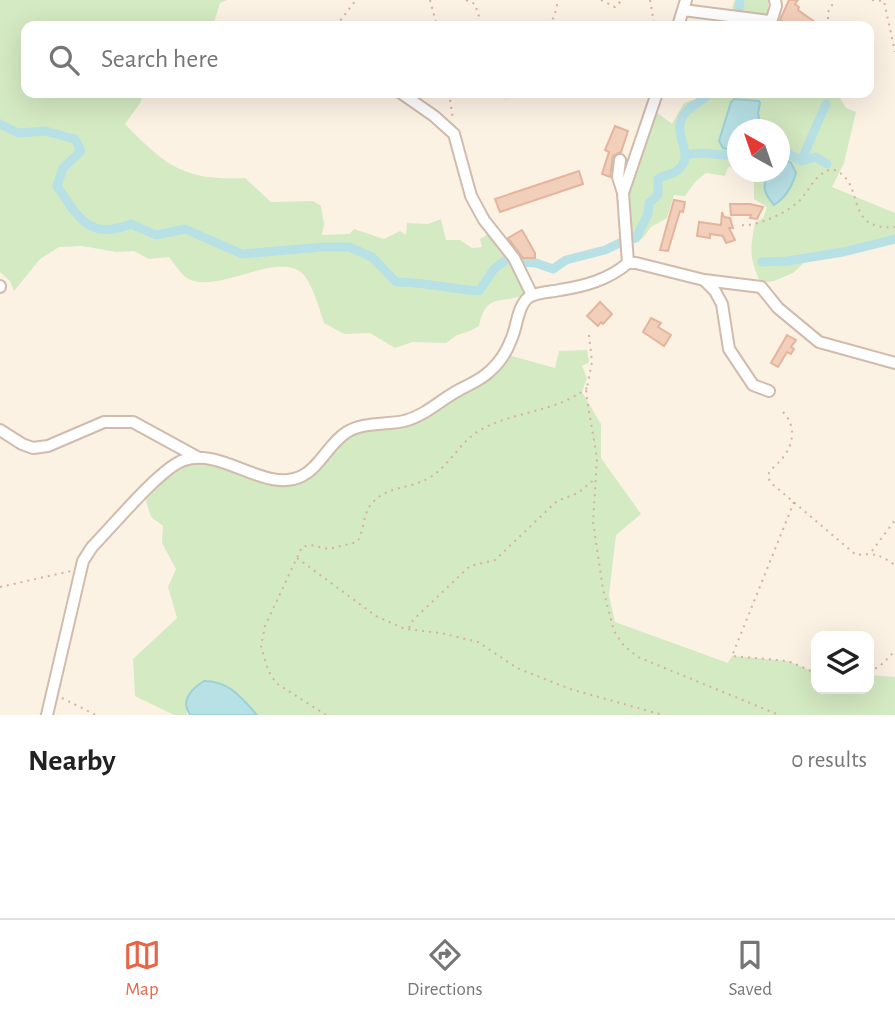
<!DOCTYPE html>
<html lang="en">
<head>
<meta charset="utf-8">
<style>
	:root { --surface:#fff; --page:#f6f6f6; --text:#222; --muted:#767676; --line:#e0e0e0; --accent:#e66649 }
	body { margin:0; font-family:"Alegreya Sans",sans-serif; background:var(--page); color:var(--text) }
	.controls { position:absolute; right:21px; bottom:21px; display:grid; overflow:hidden; border-radius:14px; box-shadow:0 7px 28px #0002 }
	.controls button { width:63px; height:63px; display:grid; place-items:center; padding:0; border:0; border-bottom:2px solid var(--line); background:var(--surface); color:var(--text); font:35px sans-serif }
	.compass { position:absolute; left:727px; top:119px; width:63px; height:63px; border-radius:50%; background:var(--surface); box-shadow:0 7px 28px #0002; rotate:320deg }
	.list { margin:0; padding:0; list-style:none }
	h2 { display:flex; justify-content:space-between; align-items:center; height:91px; margin:0; padding:0 28px; font-size:30px }
	h2 small { font-size:23px; font-weight:400; color:var(--muted) }
	.icon { flex:none; width:38px; height:38px; fill:none; stroke:currentColor; stroke-width:2; stroke-linecap:round; stroke-linejoin:round }
	.map { position:relative; flex:none; width:895px; height:715px; overflow:hidden }
	.search { position:absolute; background:var(--surface); box-shadow:0 7px 28px #0002; left:21px; right:21px; top:21px; height:77px; display:flex; align-items:center; gap:18px; box-sizing:border-box; padding:0 24px; border-radius:14px; color:var(--muted); font-size:26px }
	.sheet { height:203px; background:var(--surface) }
	nav { display:flex; justify-content:space-around; align-items:center; box-sizing:border-box; height:98px; border-top:2px solid var(--line); background:var(--surface); font-size:19px; color:var(--muted) }
	nav a { display:grid; justify-items:center; gap:4px }
	nav .on { color:var(--accent) }
	.map>svg:first-child { display:block }
	.green { fill:#d4eac2 }
	.water { fill:#b8e1e6; stroke:#9ed1d7; stroke-width:2 }
	.lines { fill:none; stroke-linecap:round; stroke-linejoin:round }
	.canal { stroke:#b8e1e6; stroke-width:9 }
	.building { fill:#f2cfbb; stroke:#e4b59c; stroke-width:2 }
	.minor-casing { stroke:#d0bbad; stroke-width:14 }
	.path { stroke:#d6b29e; stroke-width:2; stroke-dasharray:2 5; stroke-linecap:butt }
	.minor { stroke:#fff; stroke-width:10 }
</style>
</head>
<body>
<div class="map">
<svg width="895" height="715" viewBox="0 0 895 715">
	<rect width="100%" height="100%" fill="#fcf2e4"/>
	<path class="green" d="M0,0H227L220,3L213,26H26V93H144L140,103L125,124C166,166 184,181 245,178L271,202L313,201L321,206L324,224L322,235L349,234L354,229L384,239L400,231L406,235L407,223L428,224L441,219L446,240H460L472,248L482,247L480,239L490,233L507,253L526,294C502,305 486,291 479,326L470,331L457,335L446,343L412,342L395,348L370,333L344,334L324,323C320,311 312,282 302,273C277,252 219,292 191,280C182,277 175,264 169,257L149,259L134,251L116,252L82,246L59,247L40,259L14,291L10,281L0,272Z
		M735,0H768V23L774,26H731V21L736,20L732,8Z
		M701,93H837L846,108L856,112L844,163L832,187L895,213V239L843,252L810,257L793,273L774,281L761,283C749,259 750,249 755,223L763,218L767,207L754,199V175L747,172H780V130H738L737,168L728,167L725,176L706,173L696,181L685,196L674,195L667,218L651,227L642,239L631,242L626,198L655,111L672,124L684,103L696,99Z
		M587,350L589,362L582,366L587,378L582,392L601,424V458L641,514L616,535L609,595L615,622L728,663L732,656L788,661L816,673V689H869V675L895,677V715H257L239,694L186,703L187,715H174L135,696L133,659L177,618L168,587L176,569L162,543L163,526L151,517L145,498L156,487L153,484L197,457L293,479L347,432L404,421L458,390L504,354L555,368L559,351Z"/>
	<path class="water" d="M734,99L759,101L760,103L758,113L761,129L738,130L737,151L723,148L719,141L731,102Z
		M780,156L791,163L796,173C792,187 785,198 774,205C763,192 762,187 769,172H780Z
		M204,681C229,681 241,697 257,715H190C180,701 191,689 204,681Z"/>
	<g class="lines">
		<path class="canal" d="M739,9L740,0
			M738,26V24
			M0,124L18,133L45,131L75,139L81,151L63,168L57,186C78,217 89,241 131,224L156,235L185,229L242,254L322,247H349L372,257L396,282C424,282 451,289 479,291L494,269L507,259
			M780,149L801,161L816,157L827,164
			M687,155C705,150 719,157 738,155
			M801,161L826,104
			M629,240L636,238L648,214L649,203L658,195V179C665,174 672,175 678,170C696,155 673,137 682,118C688,105 702,103 710,93
			M520,262L536,263L553,269L566,260L605,250L624,241
			M762,262L787,261L843,252L895,239"/>
	</g>
	<path class="building" d="M789,0H798L795,4L799,7L798,10L815,22L813,26H790L780,20Z
		M615,126L628,131L621,152L613,156L610,177L602,174L609,152L605,150Z
		M579,171L583,184L500,212L495,199Z
		M674,200L685,202L683,212L680,211L668,251L660,250Z
		M730,204H750L763,207L757,219L750,218L751,215H731Z
		M722,212L724,217L730,218L733,228H729L735,240L726,243L723,236L710,234V238L697,236L699,222L721,225Z
		M522,230L535,253V258H523L508,238Z
		M600,302L612,314L603,324L601,322L598,326L587,316Z
		M651,318L661,323L658,327L671,335L664,346L643,332Z
		M787,335L796,340L791,347L794,349L791,354L787,352L778,367L771,363Z"/>
	<g class="lines">
		<defs>
			<path id="minor" d="M683,10L769,21L772,19L776,6L775,0
				M678,26L686,0
				M401,93L434,116L454,134L471,196L484,220L514,258L532,295
				M620,160L618,177L623,193
				M628,263H636L704,280L761,287L778,308L819,342L895,363
				M704,280L715,291L722,304L729,349L753,385L769,391
				M0,286V287
				M0,430L22,444L33,448L48,446L104,422H133L197,457
				M47,715L83,561L92,547C112,527 160,468 184,460C223,447 265,494 302,476C320,467 329,443 347,432C364,422 385,425 404,421C425,416 440,400 459,390C470,384 481,380 490,371C499,363 507,351 511,340C517,328 517,306 529,297C537,292 551,292 560,290C585,286 608,280 628,263L623,193L657,93"/>
		</defs>
		<use href="#minor" class="minor-casing"/>
		<path class="path" d="M430,0L437,26
			M466,0L475,4L482,26
			M601,0L615,7L622,0
			M650,0L654,23
			M872,0L884,1L895,52
			M336,26L356,0
			M550,26L557,8V0
			M828,26V12L835,0
			M449,93L453,119
			M504,93L506,100
			M742,225C757,227 791,211 801,199C812,186 815,174 832,169C868,181 841,231 895,227
			M589,335L592,362L586,393L597,458L593,522L603,589L614,631L624,646L638,657L779,715
			M783,412C798,427 793,449 778,463C777,465 771,469 770,471C767,476 769,478 770,482L856,555C876,553 878,554 895,565
			M794,502L732,656L788,661L816,673
			M872,551L895,520
			M297,558L376,616L405,629L441,633L478,642L517,668L570,689L663,715
			M0,587L71,571
			M409,628L413,620L470,566L495,560L557,501L578,493L595,479
			M869,672L880,666L895,651
			M62,698L96,715
			M326,715L276,683L268,670L261,646L265,626L302,547L310,545L329,549L357,542C365,530 362,513 373,502C388,486 409,489 427,479C450,467 459,441 482,429C515,411 558,412 588,387"/>
		<use href="#minor" class="minor"/>
	</g>
</svg>
<div class="controls">
<button><svg class="icon" aria-label="layers" viewBox="0 0 24 24"><path d="M12 4l9 5-9 5-9-5zM3 14l9 5 9-5"/></svg></button>
</div>
<svg class="compass" viewBox="-18 -18 36 36"><path d="M0-13l5 13h-10z" fill="#e53935"/><path d="M0 13l5-13h-10z" fill="#767676"/></svg>
<div class="search"><svg class="icon" aria-label="search" viewBox="0 0 24 24"><circle cx="10" cy="10" r="6"/><path d="M15 15l6 6"/></svg>Search here</div>
</div>
<section class="sheet">
<h2>Nearby<small>0 results</small></h2>
<ul class="list">
</ul>
</section>
<nav>
<a class="on"><svg class="icon" aria-label="map" viewBox="0 0 24 24"><path d="M3 6l6-2 6 2 6-2v14l-6 2-6-2-6 2zM9 4v14M15 6v14"/></svg>Map</a>
<a><svg class="icon" aria-label="directions" viewBox="0 0 24 24"><path d="M12 3l9 9-9 9-9-9zM9 14v-3h6M13 9l2 2-2 2"/></svg>Directions</a>
<a><svg class="icon" aria-label="saved" viewBox="0 0 24 24"><path d="M7 4h10v16l-5-4-5 4z"/></svg>Saved</a>
</nav>
</body>
</html>
